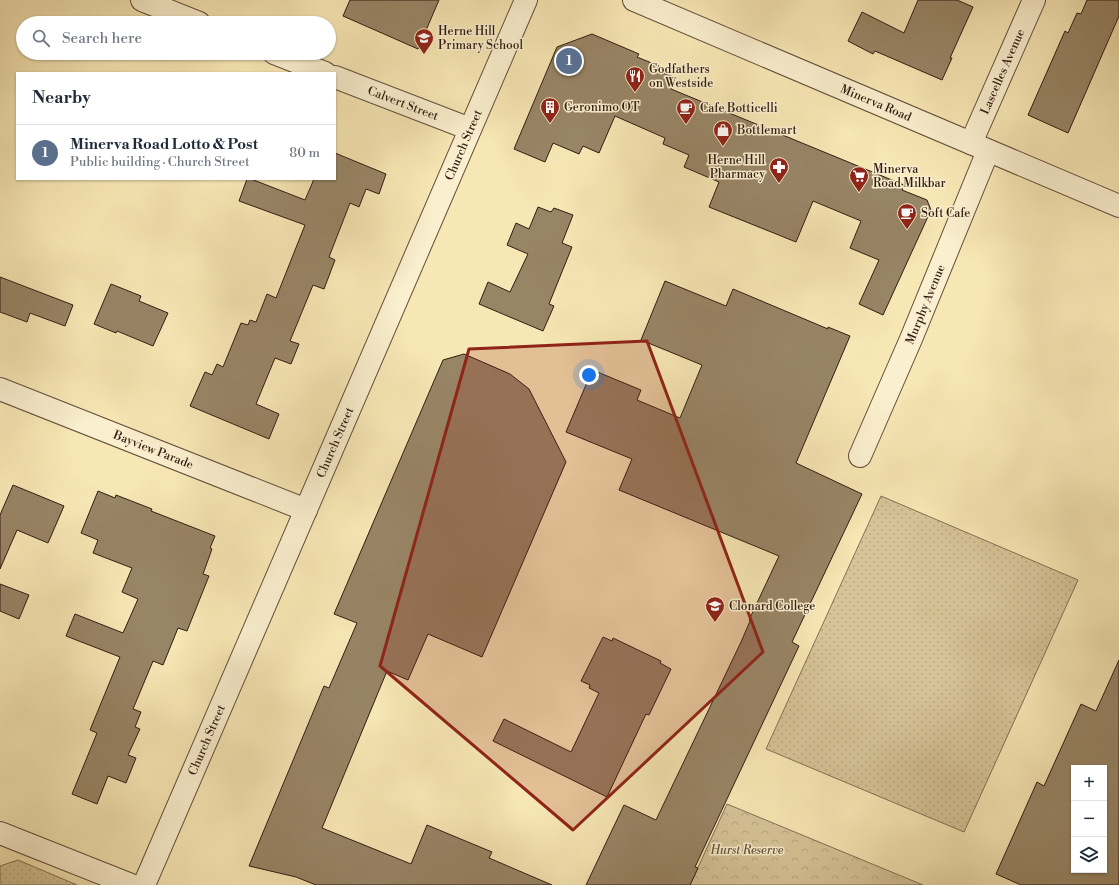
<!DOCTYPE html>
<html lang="en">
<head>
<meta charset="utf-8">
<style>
	:root { --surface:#fff; --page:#f6f6f7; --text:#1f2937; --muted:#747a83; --line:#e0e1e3; --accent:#7c3aed }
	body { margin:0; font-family:"Libre Bodoni",serif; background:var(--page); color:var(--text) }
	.controls { position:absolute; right:12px; bottom:12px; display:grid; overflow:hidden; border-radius:0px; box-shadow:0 1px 3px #0004 }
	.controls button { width:36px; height:36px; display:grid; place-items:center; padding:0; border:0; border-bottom:1px solid var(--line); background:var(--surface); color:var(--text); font:20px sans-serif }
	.you { position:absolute; left:589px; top:375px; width:14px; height:14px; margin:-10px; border:3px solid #fff; border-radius:50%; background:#1a73e8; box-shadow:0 0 0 6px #1a73e833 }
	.badge { display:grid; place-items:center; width:26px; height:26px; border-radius:50%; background:var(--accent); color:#fff; font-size:13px; font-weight:700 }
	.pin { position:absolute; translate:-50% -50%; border:2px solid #fff; box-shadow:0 1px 4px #0006 }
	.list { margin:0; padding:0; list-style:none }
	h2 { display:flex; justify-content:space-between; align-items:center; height:52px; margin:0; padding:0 16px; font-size:17px }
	h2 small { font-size:13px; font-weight:400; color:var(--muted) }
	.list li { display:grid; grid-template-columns:26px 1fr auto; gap:12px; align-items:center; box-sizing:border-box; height:56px; padding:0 16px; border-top:1px solid var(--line) }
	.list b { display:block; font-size:15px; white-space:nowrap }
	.list p { margin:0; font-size:13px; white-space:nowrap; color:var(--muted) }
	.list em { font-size:13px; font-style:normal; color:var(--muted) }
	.icon { flex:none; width:22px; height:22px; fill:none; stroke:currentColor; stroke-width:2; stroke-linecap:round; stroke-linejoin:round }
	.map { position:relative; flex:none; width:1119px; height:885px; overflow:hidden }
	.search { position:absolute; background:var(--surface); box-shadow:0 1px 3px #0004; left:16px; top:16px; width:320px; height:44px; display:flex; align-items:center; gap:10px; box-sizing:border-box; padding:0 14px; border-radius:22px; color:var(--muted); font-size:15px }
	.panel { position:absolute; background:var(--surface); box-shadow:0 1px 3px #0004; left:16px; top:72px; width:320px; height:108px; border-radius:0px }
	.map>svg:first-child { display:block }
	.grass { fill:url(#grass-dots); stroke:#847055 }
	.forest { fill:url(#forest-crowns); stroke:#847055 }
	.building { fill:#988566; stroke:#321b12; fill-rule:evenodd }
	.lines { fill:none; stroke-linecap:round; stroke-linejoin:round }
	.minor-casing { stroke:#634e3a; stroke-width:24 }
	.tertiary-casing { stroke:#634e3a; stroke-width:24 }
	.minor { stroke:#faefce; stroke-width:22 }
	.tertiary { stroke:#faefce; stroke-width:22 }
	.marked { fill:#8f2418; fill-opacity:0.2; stroke:#8f2418; stroke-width:3; stroke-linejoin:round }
	.labels { text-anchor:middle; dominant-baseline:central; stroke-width:3; stroke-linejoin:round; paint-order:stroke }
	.poi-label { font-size:12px; fill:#321b12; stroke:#faefce; text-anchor:start }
	.street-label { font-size:12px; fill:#321b12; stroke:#faefce }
	.park-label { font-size:12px; font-style:italic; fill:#634e3a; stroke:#faefce }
</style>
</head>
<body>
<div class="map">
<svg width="1119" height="885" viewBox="0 0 1119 885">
	<defs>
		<pattern id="grass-dots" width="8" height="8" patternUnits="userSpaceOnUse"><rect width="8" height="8" fill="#d6c498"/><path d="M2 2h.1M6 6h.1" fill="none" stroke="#b8a882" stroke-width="1.8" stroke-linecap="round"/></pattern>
		<pattern id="forest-crowns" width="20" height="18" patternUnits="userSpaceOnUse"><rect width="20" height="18" fill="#d6c498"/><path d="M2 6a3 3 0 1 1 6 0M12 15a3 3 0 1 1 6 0" fill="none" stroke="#b8a882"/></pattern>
	</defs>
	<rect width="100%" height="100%" fill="#f7e7b4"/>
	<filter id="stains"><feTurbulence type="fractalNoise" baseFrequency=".005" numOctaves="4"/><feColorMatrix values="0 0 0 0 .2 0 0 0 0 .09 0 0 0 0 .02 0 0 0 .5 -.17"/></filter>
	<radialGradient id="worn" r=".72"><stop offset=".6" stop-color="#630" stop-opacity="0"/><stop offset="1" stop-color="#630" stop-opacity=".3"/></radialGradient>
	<path class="grass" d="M881,496L1078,580L964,832L766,749Z
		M18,860L77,885H0V866Z"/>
	<path class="forest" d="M727,804L923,885H690Z"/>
	<path class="building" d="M350,0H439L418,49L343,16Z
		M918,0H957L973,7L950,58H952L942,80L875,51L873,54L848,41L862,12L904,33Z
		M1087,0H1119V16L1068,133L1028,115L1065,31L1068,33L1077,13L1081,14Z
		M592,34L639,54L637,57L659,66L657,70L676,78L671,89L904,185L902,190L927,200L931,210L883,315L859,304L879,260L850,248L861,221L813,201L796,242L709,207L719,182L684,167L689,155L663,144L665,138L615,116L599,153L583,146L579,154L553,143L545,162L514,149L557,47Z
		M335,153L386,174L379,194L366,189L359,207L350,203L329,257L335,260L324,289L313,285L290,341L299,344L291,364L275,358L256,404L279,414L269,439L190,406L205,372L212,375L217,364L223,367L241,323L248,325L250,320L256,322L267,294L276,298L305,225L239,201L247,179H251L305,200L314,179H335Z
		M538,207L551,212L554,208L573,215L562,243L572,247L549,304L554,306L543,331L479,304L488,282L510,292L528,254L507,245L516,223L529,229Z
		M0,277L73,305L65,326L30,313L27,322L0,312Z
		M665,281L726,306L733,289L828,329V327L850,336L796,463L862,494L792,642L799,646L695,867L698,868L690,885H586L624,805L656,820L741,642L750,621L749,620L779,556L619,490L632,459L566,432L588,380L591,381L595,371L641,390L637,400L680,418L702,365L641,340Z
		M111,284L141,296L139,301L168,313L153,346L117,331L116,333L94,324Z
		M464,354L510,374L529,389L566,462L482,657L428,634L408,680L387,671L322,828L411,864L427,825L492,852L489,858L552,885H316L296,877L249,866L324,686L329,688L357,623L334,614L364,544L443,360Z
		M13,485L64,506L48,543L17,530L0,569V515Z
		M98,491L115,498L116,495L152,509L151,511L215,536L210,548L212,549L203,574L209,576L187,631L178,628L163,665L153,661L133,709L141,712L135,727L140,729L128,755L136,758L126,783L108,776L97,804L72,794L97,733L90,730L120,657L66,636L75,614L123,633L138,599L122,592L132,568L93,553L98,540L81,533Z
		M0,584L29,595L19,619L0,611Z
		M603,637L612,641L613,638L661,661L660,663L671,669L649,715L646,714L607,797L493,741L504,719L571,752L599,693L589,688L590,685L581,681Z
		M1119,660V885H1021L996,874L1037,782L1044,786L1081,704L1096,711ZM1074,768H1104V870H1074Z"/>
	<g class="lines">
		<defs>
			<g id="minor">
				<path d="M142,0L199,23"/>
				<path d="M274,53L325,73"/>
				<path id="s1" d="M335,77L470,129"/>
				<path id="s2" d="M971,143L1034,0"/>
				<path id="s3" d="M0,389L306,510"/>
				<path id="s4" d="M860,456L911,339L988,151"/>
				<path d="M0,833L131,885"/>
			</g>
			<g id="tertiary">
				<path id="s5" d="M634,0L1119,206"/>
				<path id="s6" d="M144,885L526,0"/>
			</g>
		</defs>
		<use href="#minor" class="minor-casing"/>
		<use href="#tertiary" class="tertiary-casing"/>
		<use href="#minor" class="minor"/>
		<use href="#tertiary" class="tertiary"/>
	</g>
	<path class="marked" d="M647,341L763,652L573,830L380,666L469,349Z"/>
	<defs>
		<symbol id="school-pin" viewBox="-11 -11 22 30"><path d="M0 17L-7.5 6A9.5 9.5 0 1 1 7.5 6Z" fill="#8f2418" stroke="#faefce"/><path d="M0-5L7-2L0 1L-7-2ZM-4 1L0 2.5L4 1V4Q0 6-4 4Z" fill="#fff"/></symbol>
		<symbol id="restaurant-pin" viewBox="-11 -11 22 30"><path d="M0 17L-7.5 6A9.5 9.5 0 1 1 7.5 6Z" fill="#8f2418" stroke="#faefce"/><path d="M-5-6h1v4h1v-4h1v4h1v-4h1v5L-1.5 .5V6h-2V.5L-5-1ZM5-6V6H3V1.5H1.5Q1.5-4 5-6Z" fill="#fff"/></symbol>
		<symbol id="building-pin" viewBox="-11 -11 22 30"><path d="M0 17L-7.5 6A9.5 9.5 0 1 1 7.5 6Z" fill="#8f2418" stroke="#faefce"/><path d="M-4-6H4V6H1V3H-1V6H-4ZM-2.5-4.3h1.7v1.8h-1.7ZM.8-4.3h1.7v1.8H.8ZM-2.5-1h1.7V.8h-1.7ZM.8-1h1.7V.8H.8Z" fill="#fff"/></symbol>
		<symbol id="cafe-pin" viewBox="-11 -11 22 30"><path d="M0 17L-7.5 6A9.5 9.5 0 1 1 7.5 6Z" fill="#8f2418" stroke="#faefce"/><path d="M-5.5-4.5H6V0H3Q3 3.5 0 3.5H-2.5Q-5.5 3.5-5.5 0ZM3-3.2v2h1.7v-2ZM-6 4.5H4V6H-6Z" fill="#fff"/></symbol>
		<symbol id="shop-pin" viewBox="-11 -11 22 30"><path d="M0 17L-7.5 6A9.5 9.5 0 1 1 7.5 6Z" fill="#8f2418" stroke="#faefce"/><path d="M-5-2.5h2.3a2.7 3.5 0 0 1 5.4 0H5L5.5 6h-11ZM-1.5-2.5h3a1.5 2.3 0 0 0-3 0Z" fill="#fff"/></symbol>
		<symbol id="pharmacy-pin" viewBox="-11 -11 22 30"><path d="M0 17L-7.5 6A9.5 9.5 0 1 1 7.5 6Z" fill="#8f2418" stroke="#faefce"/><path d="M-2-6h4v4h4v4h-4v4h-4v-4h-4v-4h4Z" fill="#fff"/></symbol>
		<symbol id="supermarket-pin" viewBox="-11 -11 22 30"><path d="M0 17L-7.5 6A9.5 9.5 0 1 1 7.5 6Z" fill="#8f2418" stroke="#faefce"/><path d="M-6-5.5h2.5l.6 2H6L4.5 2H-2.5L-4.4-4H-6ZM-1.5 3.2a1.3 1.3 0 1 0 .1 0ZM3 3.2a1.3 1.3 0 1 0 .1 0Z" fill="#fff"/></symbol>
	</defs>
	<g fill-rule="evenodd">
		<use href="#school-pin" x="413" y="27" width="22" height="30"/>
		<use href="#restaurant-pin" x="624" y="65" width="22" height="30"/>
		<use href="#building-pin" x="539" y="96" width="22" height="30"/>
		<use href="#cafe-pin" x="675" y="97" width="22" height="30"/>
		<use href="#shop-pin" x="712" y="119" width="22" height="30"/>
		<use href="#pharmacy-pin" x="768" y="156" width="22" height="30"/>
		<use href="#supermarket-pin" x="848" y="165" width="22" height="30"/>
		<use href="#cafe-pin" x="896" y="202" width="22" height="30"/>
		<use href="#school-pin" x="704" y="595" width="22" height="30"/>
	</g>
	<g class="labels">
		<g class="poi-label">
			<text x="438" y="31">Herne Hill<tspan x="438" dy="14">Primary School</tspan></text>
			<text x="649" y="69">Godfathers<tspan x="649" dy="14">on Westside</tspan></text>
			<text x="564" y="107">Geronimo OT</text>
			<text x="700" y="108">Cafe Botticelli</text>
			<text x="737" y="130">Bottlemart</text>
			<text x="765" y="160" text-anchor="end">Herne Hill<tspan x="765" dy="14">Pharmacy</tspan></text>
			<text x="873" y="169">Minerva<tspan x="873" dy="14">Road Milkbar</tspan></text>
			<text x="921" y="213">Soft Cafe</text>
			<text x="729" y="606">Clonard College</text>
		</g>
		<g class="street-label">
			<text stroke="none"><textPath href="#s2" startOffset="78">Lascelles Avenue</textPath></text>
			<text stroke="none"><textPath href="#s1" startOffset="73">Calvert Street</textPath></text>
			<text stroke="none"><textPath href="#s5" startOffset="263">Minerva Road</textPath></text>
			<text stroke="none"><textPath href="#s6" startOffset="806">Church Street</textPath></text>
			<text stroke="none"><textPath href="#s4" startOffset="165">Murphy Avenue</textPath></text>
			<text stroke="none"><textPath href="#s6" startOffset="482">Church Street</textPath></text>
			<text stroke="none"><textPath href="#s3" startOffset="165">Bayview Parade</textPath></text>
			<text stroke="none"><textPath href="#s6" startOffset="158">Church Street</textPath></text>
		</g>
		<g class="park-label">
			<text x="747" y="850">Hurst Reserve</text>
		</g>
	</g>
	<rect width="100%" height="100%" filter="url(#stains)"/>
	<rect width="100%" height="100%" fill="url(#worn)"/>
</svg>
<div class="controls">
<button>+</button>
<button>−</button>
<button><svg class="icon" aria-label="layers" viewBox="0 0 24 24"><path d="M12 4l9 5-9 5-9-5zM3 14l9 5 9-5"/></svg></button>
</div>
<div class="you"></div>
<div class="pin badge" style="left:569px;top:61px;background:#5c6f8a">1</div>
<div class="search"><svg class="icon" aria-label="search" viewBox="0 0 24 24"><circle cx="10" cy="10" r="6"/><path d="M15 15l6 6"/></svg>Search here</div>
<section class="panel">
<h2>Nearby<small></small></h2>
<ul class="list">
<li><span class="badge" style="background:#5c6f8a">1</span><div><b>Minerva Road Lotto &amp; Post</b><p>Public building · Church Street</p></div><em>80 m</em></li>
</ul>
</section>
</div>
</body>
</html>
